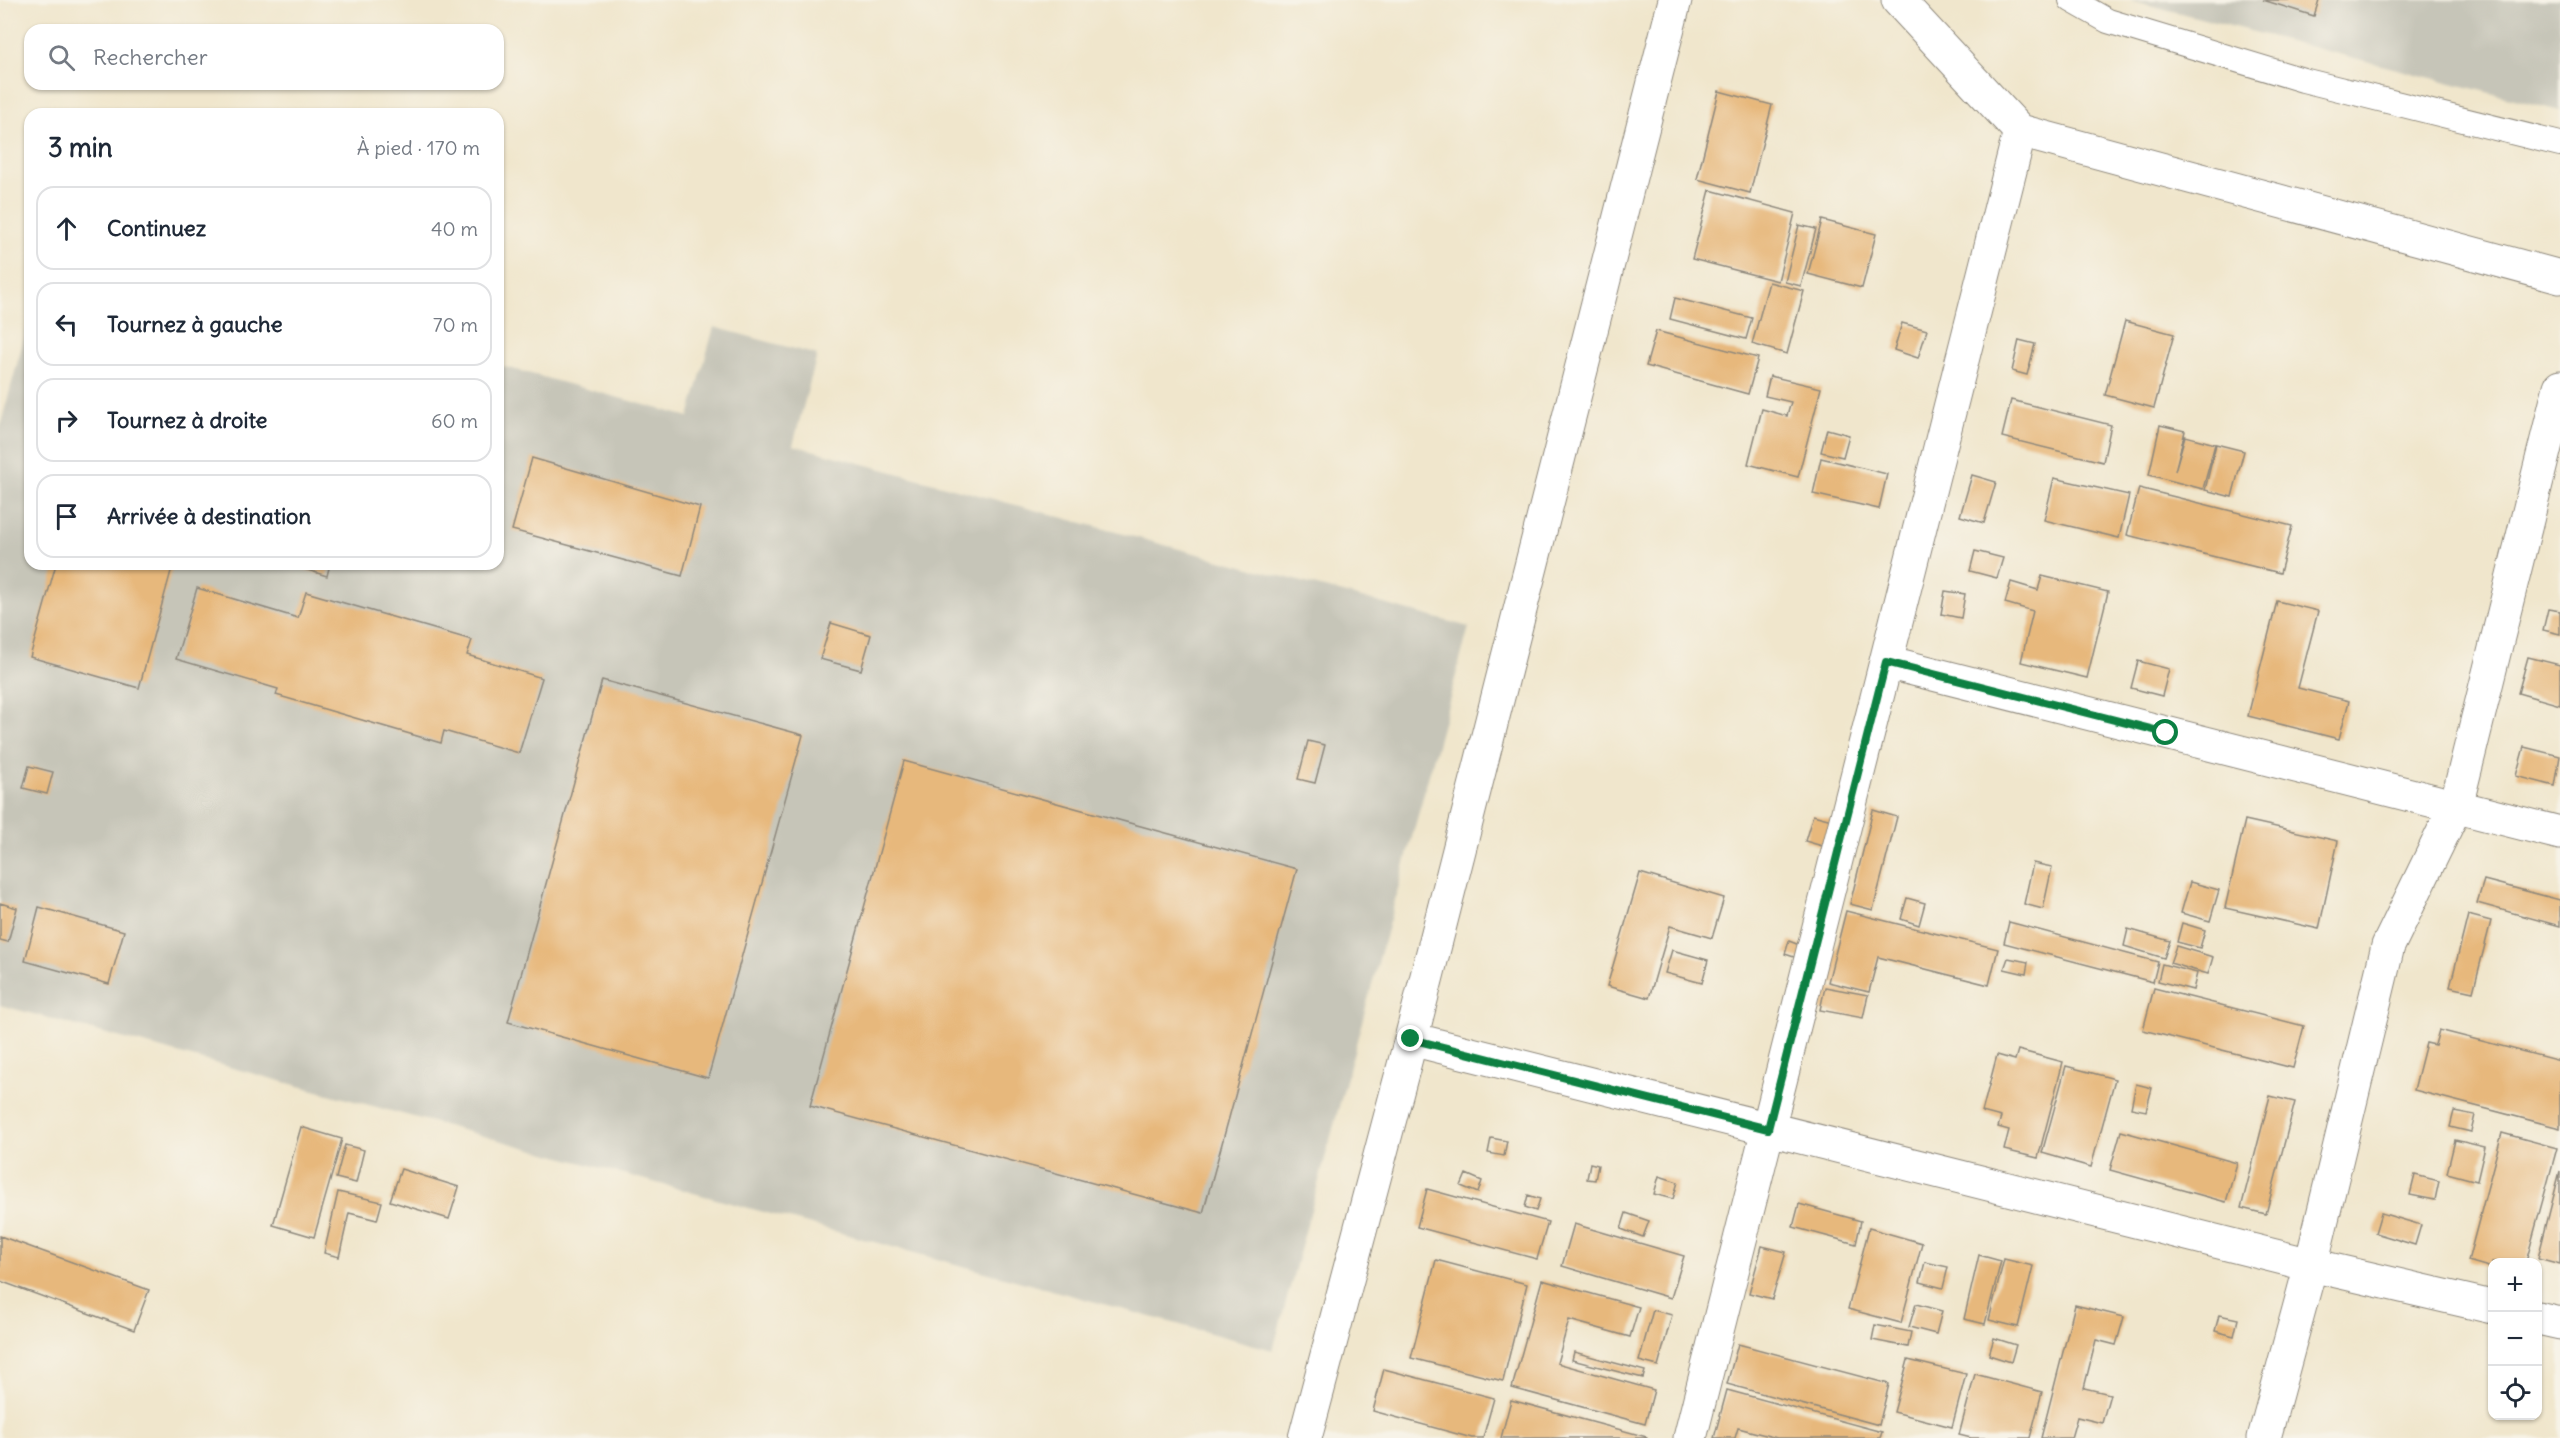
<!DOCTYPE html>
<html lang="fr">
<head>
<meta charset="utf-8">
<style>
	:root { --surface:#fff; --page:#f2f2f3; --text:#1f2937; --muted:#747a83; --line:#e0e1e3 }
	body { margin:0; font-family:Delius,sans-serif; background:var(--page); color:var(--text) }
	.controls { position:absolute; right:18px; bottom:18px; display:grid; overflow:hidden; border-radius:12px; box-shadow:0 2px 4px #0004 }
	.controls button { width:54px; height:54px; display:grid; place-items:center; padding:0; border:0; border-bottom:2px solid var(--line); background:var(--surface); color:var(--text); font:30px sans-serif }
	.stop { position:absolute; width:18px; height:18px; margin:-14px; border:4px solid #0b8043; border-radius:50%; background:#fff }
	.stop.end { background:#0b8043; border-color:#fff; box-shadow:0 2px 6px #0008 }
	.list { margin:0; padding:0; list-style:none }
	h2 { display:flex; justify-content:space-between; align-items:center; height:78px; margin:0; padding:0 24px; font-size:26px }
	h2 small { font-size:20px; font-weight:400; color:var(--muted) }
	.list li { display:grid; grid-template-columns:39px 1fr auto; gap:18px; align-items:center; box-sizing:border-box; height:84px; margin:0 12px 12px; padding:0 12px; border:2px solid var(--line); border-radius:18px }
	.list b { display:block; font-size:22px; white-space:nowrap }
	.list em { font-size:20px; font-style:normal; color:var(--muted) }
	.icon { flex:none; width:33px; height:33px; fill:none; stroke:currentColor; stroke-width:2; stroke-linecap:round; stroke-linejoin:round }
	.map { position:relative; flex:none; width:2560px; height:1438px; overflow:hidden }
	.search { position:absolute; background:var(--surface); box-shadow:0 2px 4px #0004; left:24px; top:24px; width:480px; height:66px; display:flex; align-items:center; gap:15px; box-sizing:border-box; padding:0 21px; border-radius:18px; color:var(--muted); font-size:22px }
	.panel { position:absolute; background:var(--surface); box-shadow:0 2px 4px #0004; left:24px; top:108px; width:480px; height:462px; border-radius:18px }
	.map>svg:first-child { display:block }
	.industrial { fill:#c6c5b8 }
	.building { fill:#e7b87c }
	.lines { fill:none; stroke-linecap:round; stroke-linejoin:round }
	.lane-casing { stroke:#8e887c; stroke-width:26 }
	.street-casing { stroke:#8e887c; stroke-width:35 }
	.secondary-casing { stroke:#8e887c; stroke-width:35 }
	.lane { stroke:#fff; stroke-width:24 }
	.street { stroke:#fff; stroke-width:33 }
	.secondary { stroke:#fff; stroke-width:33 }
	.route { stroke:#0b8043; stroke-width:8 }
</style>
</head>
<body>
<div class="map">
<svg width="2560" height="1438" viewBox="0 0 2560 1438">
	<rect width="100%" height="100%" fill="#f7f3e8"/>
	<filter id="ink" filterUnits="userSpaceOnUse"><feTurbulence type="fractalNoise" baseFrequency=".0167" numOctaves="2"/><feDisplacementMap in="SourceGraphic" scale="12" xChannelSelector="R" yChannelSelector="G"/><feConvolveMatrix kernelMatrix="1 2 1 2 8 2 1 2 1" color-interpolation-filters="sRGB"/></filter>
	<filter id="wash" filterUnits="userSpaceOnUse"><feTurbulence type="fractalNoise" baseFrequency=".008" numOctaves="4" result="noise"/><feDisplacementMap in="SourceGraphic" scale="24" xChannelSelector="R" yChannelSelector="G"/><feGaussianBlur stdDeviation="1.35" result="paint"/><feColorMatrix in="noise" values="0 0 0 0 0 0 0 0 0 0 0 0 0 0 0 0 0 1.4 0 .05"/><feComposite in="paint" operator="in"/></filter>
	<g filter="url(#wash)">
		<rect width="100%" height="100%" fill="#f0e6cc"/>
		<path class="industrial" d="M2130,0H2560V111Z
			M30,316V564H498V365L689,417L714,327L817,355L793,445L1469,627L1273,1350L0,1005V427Z"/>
		<g id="blocks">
			<path class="building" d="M2263,0H2319L2314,16Z
				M1719,91L1772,105L1750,193L1697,179Z
				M1710,190L1795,213L1778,281L1692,259Z
				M1822,220L1876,234L1862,288L1808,274Z
				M1799,225L1816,229L1801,286L1785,282Z
				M1769,282L1804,291L1787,354L1752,344Z
				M1675,298L1752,318L1746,339L1670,319Z
				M2125,321L2174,334L2154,408L2105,395Z
				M1902,323L1927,330L1918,358L1894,350Z
				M1656,331L1758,358L1748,394L1646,366Z
				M2019,340L2035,344L2027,375L2012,371Z
				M1770,376L1821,388L1798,477L1748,464L1762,409L1787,416L1791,402L1765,396Z
				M2011,400L2111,425L2103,462L2002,437Z
				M2160,425L2185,431L2175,471L2185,436L2215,444L2203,489L2149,475Z
				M1827,429L1849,435L1843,457L1821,452Z
				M2216,444L2244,451L2232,497L2205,490Z
				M532,458L700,507L682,576L512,530Z
				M1821,458L1887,474L1879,509L1813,494Z
				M1972,475L1996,482L1984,523L1960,516Z
				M2054,478L2129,495L2119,538L2044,520Z
				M2139,488L2292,526L2280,573L2127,535Z
				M1975,551L2003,558L1997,578L1970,571Z
				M56,564H173L139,688L30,657Z
				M288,564H330L327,576Z
				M2042,576L2108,592L2087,678L2021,662L2033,611L2005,603L2011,582L2038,590Z
				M197,588L298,618L306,592L472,640L467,655L542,678L519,753L444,731L441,743L276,695L278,689L176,659Z
				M1945,591L1965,594L1961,618L1941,614Z
				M2277,601L2318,611L2298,688L2349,701L2339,739L2248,716Z
				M2548,609L2560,611V634L2543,630Z
				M831,623L871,635L861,670L820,659Z
				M2528,657L2560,665V705L2518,693Z
				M2138,661L2169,669L2162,696L2131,688Z
				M602,680L803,735L708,1078L508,1022Z
				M1308,741L1325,745L1315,783L1298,779Z
				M2524,747L2560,756L2555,786L2516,776Z
				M904,761L1297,869L1203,1213L810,1106Z
				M29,766L53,772L47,794L23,788Z
				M1873,810L1897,817L1873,910L1850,904Z
				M1813,815L1843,823L1836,850L1805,841Z
				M2245,820L2338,841L2319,929L2225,908Z
				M2033,863L2052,867L2043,909L2024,904Z
				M1640,873L1724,898L1712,938L1670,926L1649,998L1607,986Z
				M2484,880L2560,900V926L2477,903Z
				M2190,882L2219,890L2210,921L2181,913Z
				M1907,898L1925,903L1919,925L1901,919Z
				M0,903L17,908L8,942L0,940Z
				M39,907L124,931L109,984L25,961Z
				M1846,911L1998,949L1989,985L1878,957L1869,992L1828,982Z
				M2468,915L2491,921L2473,992L2450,987Z
				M2009,922L2158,962L2153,982L2004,943Z
				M2182,923L2205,930L2200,948L2177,942Z
				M2128,929L2170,941L2164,958L2124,946Z
				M1789,941L1807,948L1803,960L1785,954Z
				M2176,946L2213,957L2208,974L2170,963Z
				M1672,950L1708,960L1702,983L1665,973Z
				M2008,958L2028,962L2026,974L2004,969Z
				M2162,964L2197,973L2193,990L2158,981Z
				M1825,987L1868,995L1863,1018L1820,1010Z
				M2154,988L2304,1026L2293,1068L2143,1030Z
				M2439,1030L2560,1061V1128L2414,1090L2426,1043L2435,1045Z
				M2018,1050L2063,1062L2038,1158L2004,1150L2009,1130L1998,1127L2001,1117L1982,1112L1997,1055L2015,1060Z
				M2066,1066L2115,1079L2091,1167L2042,1153Z
				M2136,1084L2152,1088L2146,1111L2131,1108Z
				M2270,1096L2295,1102L2266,1214L2241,1208Z
				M2454,1111L2475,1115L2471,1132L2450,1127Z
				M301,1127L342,1139L314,1237L273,1225Z
				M2121,1131L2237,1163L2226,1202L2110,1170Z
				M2502,1133L2557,1148L2526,1262H2492V1268L2468,1261Z
				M1491,1138L1507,1141L1504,1156L1488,1153Z
				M2455,1140L2485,1147L2477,1181L2447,1173Z
				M345,1145L364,1150L356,1183L336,1178Z
				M1590,1163L1598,1165L1595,1180L1587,1179Z
				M401,1169L459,1187L449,1219L390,1201Z
				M2560,1171V1264L2538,1258Z
				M1466,1174L1482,1181L1478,1193L1461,1186Z
				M2415,1175L2439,1181L2435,1200L2410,1195Z
				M1659,1176L1678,1182L1673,1199L1654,1194Z
				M1427,1189L1548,1222L1537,1259L1417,1227Z
				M338,1192L382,1202L377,1220L349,1213L339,1257L324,1253Z
				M1528,1195L1540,1199L1536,1211L1525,1207Z
				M1799,1204L1861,1221L1856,1244L1793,1227Z
				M1626,1213L1649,1221L1643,1237L1621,1229Z
				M2381,1213L2421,1225L2415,1245L2375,1233Z
				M1574,1224L1684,1256L1671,1298L1562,1266Z
				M1869,1228L1922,1243L1901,1323L1848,1309Z
				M0,1236L149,1290L134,1330L0,1281Z
				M1762,1246L1786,1252L1772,1299L1749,1293Z
				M1979,1255L2001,1261L1985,1324L1964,1319Z
				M2004,1259L2033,1266L2018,1327L1989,1320Z
				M1436,1260L1527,1284L1503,1381L1411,1358Z
				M1925,1262L1948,1267L1943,1288L1920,1282Z
				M1542,1280L1639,1307L1630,1337L1569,1320L1557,1363L1654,1390L1645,1424L1512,1388Z
				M1916,1304L1942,1311L1936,1334L1909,1327Z
				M2075,1305L2124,1317L2116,1345L2096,1340L2084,1388L2110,1394L2102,1423L2077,1417L2071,1438H2041Z
				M1653,1310L1672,1315L1658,1366L1639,1361Z
				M2219,1315L2238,1319L2234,1336L2215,1331Z
				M1875,1325L1911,1332L1908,1347L1872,1340Z
				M1994,1338L2016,1345L2011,1362L1989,1355Z
				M1738,1344L1889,1384L1879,1425L1727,1384Z
				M1574,1352L1645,1371L1643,1378L1572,1360Z
				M1908,1360L1966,1374L1952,1427L1894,1412Z
				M1384,1369L1494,1398L1483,1438H1472L1373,1411Z
				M1975,1374L2042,1392L2030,1438H1971L1959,1435Z
				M1727,1390L1882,1432L1880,1438H1777L1738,1428L1735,1438H1714Z
				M1511,1400L1647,1437V1438H1501Z"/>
		</g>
	</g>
	<g filter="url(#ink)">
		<use href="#blocks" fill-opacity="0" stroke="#8e887c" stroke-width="1.5"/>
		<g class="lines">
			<defs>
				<path id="lane" d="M2071,0L2108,21L2303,80L2560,144"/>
				<path id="street" d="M1886,662L2560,833
					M1411,1039L2311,1265L2492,1307
					M2538,1318L2560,1323
					M1305,1438L1411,1039L1675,0
					M1690,1438L2020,131
					M2264,1438L2311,1265L2388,946L2456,806L2560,387"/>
				<path id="secondary" d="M1898,0L2020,131L2560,277"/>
			</defs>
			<use href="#lane" class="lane-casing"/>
			<use href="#street" class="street-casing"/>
			<use href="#secondary" class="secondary-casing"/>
			<use href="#lane" class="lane"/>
			<use href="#street" class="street"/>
			<use href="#secondary" class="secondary"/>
		</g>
	</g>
	<g class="lines" filter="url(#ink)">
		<path class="route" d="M1411,1039L1768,1129L1886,662L2166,733"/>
	</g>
</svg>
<div class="controls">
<button>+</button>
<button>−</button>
<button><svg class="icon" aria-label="locate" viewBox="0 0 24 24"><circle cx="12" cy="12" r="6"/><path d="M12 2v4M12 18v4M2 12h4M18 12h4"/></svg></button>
</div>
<div class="stop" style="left:2166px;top:733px"></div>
<div class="stop end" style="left:1411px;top:1039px"></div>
<div class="search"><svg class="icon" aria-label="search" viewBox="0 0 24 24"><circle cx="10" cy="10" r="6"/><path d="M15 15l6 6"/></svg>Rechercher</div>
<section class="panel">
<h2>3 min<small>À pied · 170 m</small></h2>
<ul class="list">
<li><svg class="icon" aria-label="ahead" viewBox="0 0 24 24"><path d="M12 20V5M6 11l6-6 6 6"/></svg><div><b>Continuez</b></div><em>40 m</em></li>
<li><svg class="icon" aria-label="left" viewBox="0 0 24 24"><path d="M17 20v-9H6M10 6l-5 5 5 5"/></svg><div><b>Tournez à gauche</b></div><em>70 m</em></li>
<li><svg class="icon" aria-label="right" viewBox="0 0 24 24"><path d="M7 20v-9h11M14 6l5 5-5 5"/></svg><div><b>Tournez à droite</b></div><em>60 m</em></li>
<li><svg class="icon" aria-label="arrive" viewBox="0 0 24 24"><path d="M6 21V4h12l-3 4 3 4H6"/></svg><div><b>Arrivée à destination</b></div></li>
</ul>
</section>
</div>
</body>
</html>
